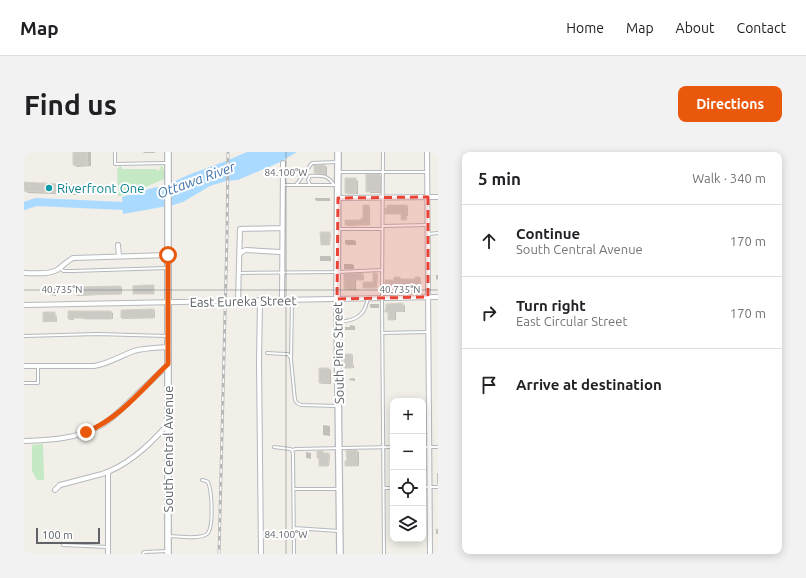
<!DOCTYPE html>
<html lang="en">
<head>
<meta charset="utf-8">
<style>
	:root { --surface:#fff; --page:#f2f2f2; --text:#202124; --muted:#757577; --line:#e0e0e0; --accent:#ea580c }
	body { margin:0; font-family:Ubuntu,sans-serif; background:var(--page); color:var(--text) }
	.controls { position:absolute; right:12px; bottom:12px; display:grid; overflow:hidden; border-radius:8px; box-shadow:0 2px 10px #0003 }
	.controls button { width:36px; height:36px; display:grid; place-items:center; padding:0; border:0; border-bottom:1px solid var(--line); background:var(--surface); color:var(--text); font:20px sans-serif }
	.scale { position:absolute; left:12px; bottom:10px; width:64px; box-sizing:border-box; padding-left:4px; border:2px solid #5f6368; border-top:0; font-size:11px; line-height:14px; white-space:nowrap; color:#5f6368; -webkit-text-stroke:3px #fff; paint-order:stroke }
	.stop { position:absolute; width:12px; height:12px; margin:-9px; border:3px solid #ea580c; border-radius:50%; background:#fff }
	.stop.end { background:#ea580c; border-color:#fff; box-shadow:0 1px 4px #0008 }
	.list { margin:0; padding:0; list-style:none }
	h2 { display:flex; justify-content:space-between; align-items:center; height:52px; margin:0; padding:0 16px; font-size:17px }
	h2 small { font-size:13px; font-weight:400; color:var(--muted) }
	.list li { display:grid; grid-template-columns:26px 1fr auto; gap:12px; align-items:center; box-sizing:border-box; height:72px; padding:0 16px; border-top:1px solid var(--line) }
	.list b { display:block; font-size:15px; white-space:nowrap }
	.list p { margin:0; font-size:13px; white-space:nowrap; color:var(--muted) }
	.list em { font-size:13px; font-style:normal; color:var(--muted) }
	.icon { flex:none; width:22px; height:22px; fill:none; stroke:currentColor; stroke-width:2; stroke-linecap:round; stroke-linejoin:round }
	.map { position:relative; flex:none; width:414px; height:402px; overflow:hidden; border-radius:8px }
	header { display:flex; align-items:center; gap:24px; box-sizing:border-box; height:56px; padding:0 20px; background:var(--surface); border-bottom:1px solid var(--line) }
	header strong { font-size:19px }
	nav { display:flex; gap:22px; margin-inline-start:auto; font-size:14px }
	.intro { display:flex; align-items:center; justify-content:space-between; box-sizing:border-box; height:96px; padding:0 24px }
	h1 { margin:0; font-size:28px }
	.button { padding:10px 18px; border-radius:8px; background:var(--accent); color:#fff; font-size:14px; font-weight:700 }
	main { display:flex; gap:24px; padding:0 24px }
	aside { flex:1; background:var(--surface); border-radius:8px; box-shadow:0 2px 10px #0003 }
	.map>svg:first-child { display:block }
	.green { fill:#c5e8c5 }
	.water { fill:#aadaff }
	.shadow { fill:#0003 }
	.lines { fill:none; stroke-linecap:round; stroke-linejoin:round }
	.river { stroke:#aadaff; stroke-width:8 }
	.building { fill:#cccac5; stroke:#d6d1c6 }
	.lane-casing { stroke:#b5b8bc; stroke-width:4 }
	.street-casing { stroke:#b5b8bc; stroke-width:6 }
	.secondary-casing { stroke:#b6babf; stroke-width:8 }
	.lane { stroke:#fff; stroke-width:2 }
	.street { stroke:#fff; stroke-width:4 }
	.secondary { stroke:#fff; stroke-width:5.5 }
	.rail-casing { stroke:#b6b7b8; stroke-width:3 }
	.rail { stroke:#fff; stroke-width:1.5; stroke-dasharray:4.5; stroke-linecap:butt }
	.route { stroke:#ea580c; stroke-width:5 }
	.marked { fill:#ea4335; fill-opacity:0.2; stroke:#ea4335; stroke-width:3; stroke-dasharray:8 5; stroke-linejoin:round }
	.ticks { fill:none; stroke:#5f6368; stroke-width:1; stroke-opacity:0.45 }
	.culture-dot { fill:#0f9aa8; stroke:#fff; stroke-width:1.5 }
	.labels { text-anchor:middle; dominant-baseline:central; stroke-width:4; stroke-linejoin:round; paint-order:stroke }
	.culture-label { font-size:13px; fill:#0d838f; stroke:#fff; text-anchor:start }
	.street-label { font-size:13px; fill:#5f6368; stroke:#fff }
	.water-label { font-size:14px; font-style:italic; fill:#4174aa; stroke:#fff }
	.ticks-label { font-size:10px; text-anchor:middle; fill:#5f6368; stroke:#fff; stroke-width:4; stroke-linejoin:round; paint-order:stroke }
</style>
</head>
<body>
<header>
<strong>Map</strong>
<nav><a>Home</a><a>Map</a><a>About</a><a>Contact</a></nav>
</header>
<div class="intro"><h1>Find us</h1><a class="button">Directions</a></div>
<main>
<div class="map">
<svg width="414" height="402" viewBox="0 0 414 402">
	<rect width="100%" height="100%" fill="#f1efe8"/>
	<path class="green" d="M96,14H97L98,17H132L134,19L137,16L136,14H138L140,19V27L103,43L94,44L93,18Z
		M19,292L20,328H13L8,319V293Z"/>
	<path class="water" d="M223,0H273L254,11L214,28L202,29L186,34L159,50L149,53L99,62L98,45L132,35H138L164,23L202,9Z"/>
	<path class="shadow" d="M50,0H67V14L53,15L50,13Z
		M119,0H131V1H120Z
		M301,14L303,15V23L294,22L291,21Z
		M343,24H356L360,25L359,41H347L343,39Z
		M332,27L334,29V42H324L322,41Z
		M50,34L54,36L53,43L4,41L1,39Z
		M291,46H306V49H293L291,48Z
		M340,54L346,55V73L324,74L322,73L340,67Z
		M383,54L384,55V64H383V68L378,67V62H363L362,61Z
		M306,81L307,82L306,93H299Z
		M321,88H330L332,89V93H323L321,92Z
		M296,104H306L307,105V109H296Z
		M320,112H328L330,113V117H320Z
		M338,122L340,124V128H332V138H324L321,137V123Z
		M353,122L354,123L353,136H342L350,131Z
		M412,123H414V128L412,127Z
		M376,126L377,127V128H392L396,126L397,127V136H368V137H363L371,129Z
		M97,135L98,136V142L53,144L52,143Z
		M26,136L32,137V144L26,143Z
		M346,152H355V156H347L346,155Z
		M379,152L381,154V160H372V168H367L365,167V161L362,160L363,158Z
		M130,158L131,159V166L99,167L98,166Z
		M45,160H87L89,161V167L50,166V168H46L45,167Z
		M30,161L33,165V170H21L20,169Z
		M326,173L331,174V178H321V175H326Z
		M327,203L329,204V213L330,214V216H322L320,209L319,208Z
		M305,217L307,218V232H298L296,231Z
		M330,226L331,227V229L325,228V227Z
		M299,273L306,274V284L299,283Z
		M323,299H333L335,300V314H324L322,313L324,310Z
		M282,300L287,301V307L282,306Z
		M299,300L300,301V302L306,303L305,314H298L296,306Z
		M413,321H414V332H413Z
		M412,377H414V382H412Z"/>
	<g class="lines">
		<path class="river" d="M0,54L12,50L100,54L108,51"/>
	</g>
	<path class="building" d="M49,0H63L64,13H49Z
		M290,13H301V22L290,21Z
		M342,22H356V39L342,40Z
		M321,26H332V41H321Z
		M0,30L51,33L50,42L0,39Z
		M339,53H345V72L321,73V68H337V66H339Z
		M363,53H383V64H382V68H377V62H361V56H363Z
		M296,80H306L305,93H297Z
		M339,121V128H330V137H320V122Z
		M349,121H353L352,136H339V130H349Z
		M370,125H376V127H391V125H396V135H366V137H361V128H370Z
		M122,133H130V142H109V134Z
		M97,134V142L51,143V135Z
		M379,151V159H370V168H364V160H361V157H362V152Z
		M130,157V166H97V158Z
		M44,159H87L88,167H60V166H49V167H44Z
		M19,160H31V163H32V169L19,170Z
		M318,202H328V212H329V216H320V208H318Z
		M295,216H305V231H295Z
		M322,298H333V314H321V309H323Z
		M293,299H299V301H305L304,314H295V306H293Z"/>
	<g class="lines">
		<defs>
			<path id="lane" d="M91,0V12L142,11
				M359,0L358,146L360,402
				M315,20H403
				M259,33H314
				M272,33L288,11L313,10
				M286,33L284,28L286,24C297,23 304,23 310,33
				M359,74L403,73
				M315,77H358
				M404,82L414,81
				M37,116L39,119H49L143,116
				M215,121L313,120L358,118
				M268,149L267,208L271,248L273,251L277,253L313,254
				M315,170C325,169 336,167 341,156C342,153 343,150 344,147
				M358,181L403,180
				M0,184L73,182L143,184
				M243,201L261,202H264L266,205
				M0,231H14V214
				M250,295L266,297L268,298L269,302L270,402
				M399,295H414
				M268,298L272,297L369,295
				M399,335H414
				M360,336H369
				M270,337H314
				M270,376L315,379
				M145,384C154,384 175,388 183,382C190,376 188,339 184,330L182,329L178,328
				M39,393L84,395
				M119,402L120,400L144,399"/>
			<path id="street" d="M403,0L406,402
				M314,46L414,45
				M94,93L95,104
				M216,102L219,99L222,98L256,100L258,101
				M0,121C10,121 24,123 33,118C39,114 43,109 49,106L144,103
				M236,148L235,209L237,402
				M258,148L259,11
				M214,149L216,77L258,76
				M0,153L414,145
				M0,214H70C84,212 96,204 110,199C121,196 133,196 145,195
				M0,289C26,288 53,287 76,274C89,267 100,255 111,244C122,234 133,223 145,212
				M31,338L36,333L78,322C105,313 126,293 144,272
				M84,402V320"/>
			<path id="secondary" d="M314,0L313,147L316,402
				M144,402V0"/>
		</defs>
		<use href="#lane" class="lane-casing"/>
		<use href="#street" class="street-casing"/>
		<use href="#secondary" class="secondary-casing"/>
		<use href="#lane" class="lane"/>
		<use href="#street" class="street"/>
		<use href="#secondary" class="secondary"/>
		<defs>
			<path id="rail" d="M195,402L203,83L204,0"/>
		</defs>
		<use href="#rail" class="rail-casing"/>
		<use href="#rail" class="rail"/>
	</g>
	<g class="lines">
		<path class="route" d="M62,280C95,267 119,236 144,212V103"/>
	</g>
	<path class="marked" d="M404,45V145L313,147L314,46Z"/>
	<path class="ticks" d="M262,0V402M0,138H414"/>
	<circle class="culture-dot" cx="25" cy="36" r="4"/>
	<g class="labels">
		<g class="culture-label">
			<text x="33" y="36">Riverfront One</text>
		</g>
		<g class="street-label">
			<text transform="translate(219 149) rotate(-1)">East Eureka Street</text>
			<text transform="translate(314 201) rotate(-91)">South Pine Street</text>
			<text transform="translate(144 297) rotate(-90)">South Central Avenue</text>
		</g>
		<g class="water-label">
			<text transform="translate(172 28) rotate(-20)">Ottawa River</text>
		</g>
	</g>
	<g class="ticks-label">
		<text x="262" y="24">84.100°W</text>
		<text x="38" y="141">40.735°N</text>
		<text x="376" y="141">40.735°N</text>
		<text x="262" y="386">84.100°W</text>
	</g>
</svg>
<div class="controls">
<button>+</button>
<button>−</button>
<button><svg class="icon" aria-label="locate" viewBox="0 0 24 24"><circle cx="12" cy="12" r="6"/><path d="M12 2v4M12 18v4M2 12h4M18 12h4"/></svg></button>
<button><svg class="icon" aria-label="layers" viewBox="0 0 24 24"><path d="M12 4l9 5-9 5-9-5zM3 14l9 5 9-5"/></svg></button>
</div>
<div class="scale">100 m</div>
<div class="stop" style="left:144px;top:103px"></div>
<div class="stop end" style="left:62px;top:280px"></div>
</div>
<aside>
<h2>5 min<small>Walk · 340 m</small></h2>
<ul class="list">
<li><svg class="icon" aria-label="ahead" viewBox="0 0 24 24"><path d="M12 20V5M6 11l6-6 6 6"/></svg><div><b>Continue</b><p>South Central Avenue</p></div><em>170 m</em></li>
<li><svg class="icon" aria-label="right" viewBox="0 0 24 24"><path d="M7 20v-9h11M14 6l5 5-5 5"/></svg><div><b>Turn right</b><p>East Circular Street</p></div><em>170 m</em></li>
<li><svg class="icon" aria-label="arrive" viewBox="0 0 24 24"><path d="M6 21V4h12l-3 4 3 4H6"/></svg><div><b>Arrive at destination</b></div></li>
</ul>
</aside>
</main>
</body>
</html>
